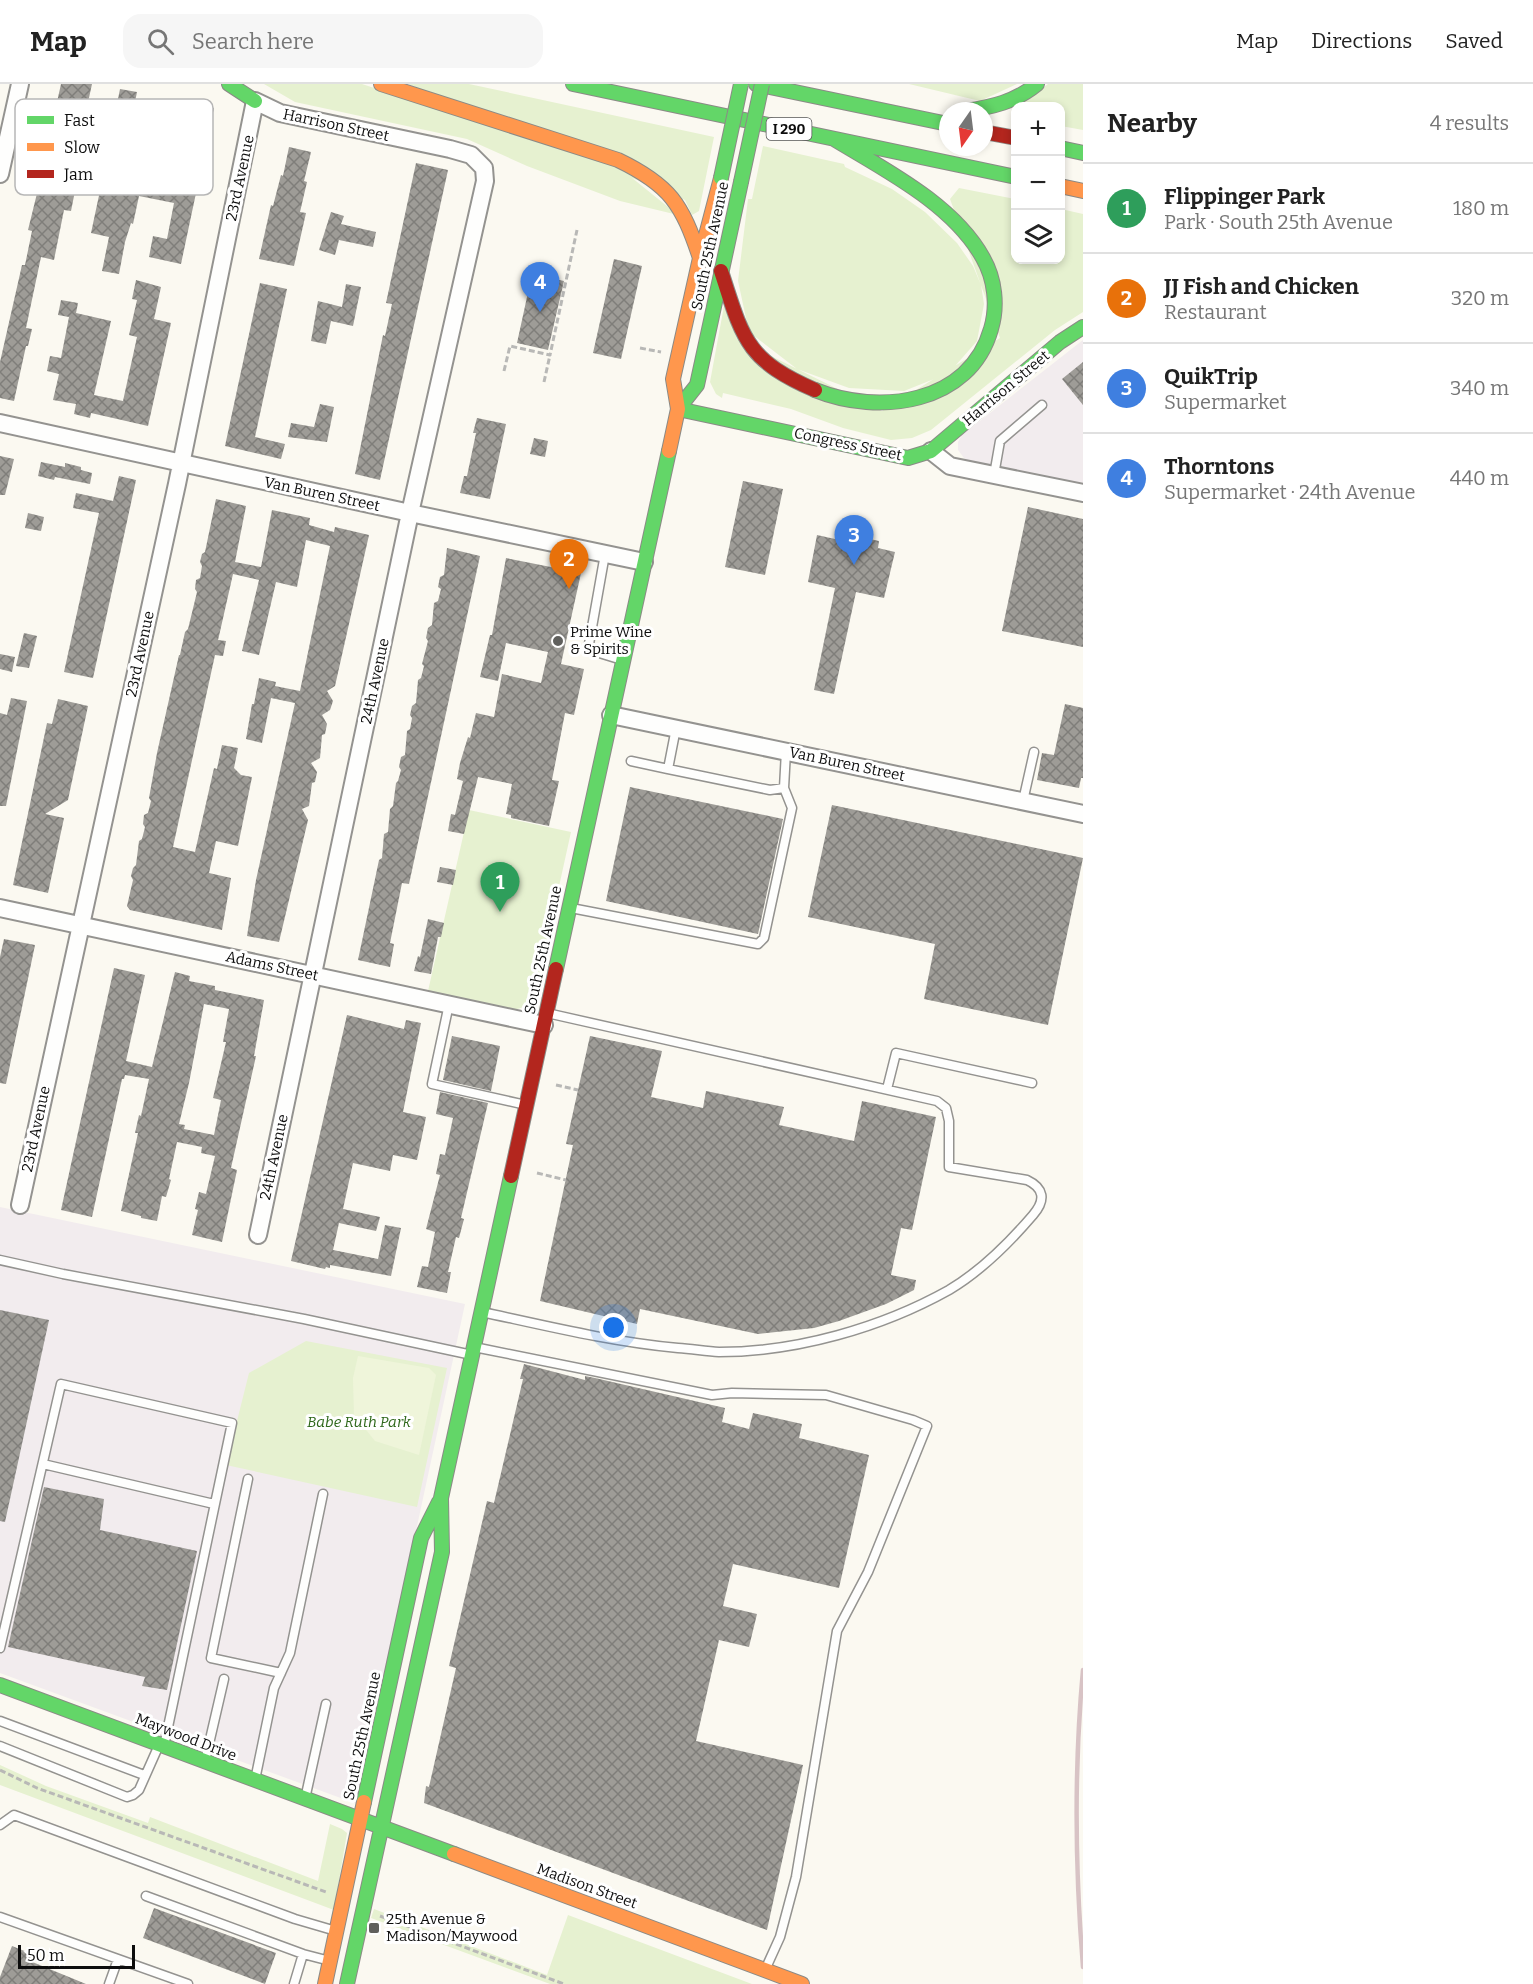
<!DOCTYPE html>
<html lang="en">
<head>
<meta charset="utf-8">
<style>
	:root { --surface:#fff; --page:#f6f6f6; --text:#222; --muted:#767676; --line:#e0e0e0; --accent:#60605d }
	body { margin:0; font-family:Bitter,serif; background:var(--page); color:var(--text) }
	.controls { position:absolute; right:18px; top:18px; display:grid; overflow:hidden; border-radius:12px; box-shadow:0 3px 9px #0003 }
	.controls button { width:54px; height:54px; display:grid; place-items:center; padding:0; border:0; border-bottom:2px solid var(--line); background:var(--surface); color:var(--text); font:30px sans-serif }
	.compass { position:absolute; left:939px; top:18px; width:54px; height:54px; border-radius:50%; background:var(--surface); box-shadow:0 3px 9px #0003; rotate:194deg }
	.scale { position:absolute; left:18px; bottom:15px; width:117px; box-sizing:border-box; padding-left:6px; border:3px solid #0d0d0d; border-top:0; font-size:16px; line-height:21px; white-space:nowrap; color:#0d0d0d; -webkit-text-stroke:4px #fff; paint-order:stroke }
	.you { position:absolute; left:614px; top:1244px; width:21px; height:21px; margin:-15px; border:4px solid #fff; border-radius:50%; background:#1a73e8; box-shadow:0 0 0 9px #1a73e833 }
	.badge { display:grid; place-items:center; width:39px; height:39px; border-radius:50%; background:var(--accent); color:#fff; font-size:20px; font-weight:700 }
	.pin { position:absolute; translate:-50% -50px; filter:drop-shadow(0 2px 3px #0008) }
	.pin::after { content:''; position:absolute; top:32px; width:21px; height:18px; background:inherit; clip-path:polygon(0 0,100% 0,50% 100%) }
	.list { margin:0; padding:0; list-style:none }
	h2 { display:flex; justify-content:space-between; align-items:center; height:78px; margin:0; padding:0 24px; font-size:26px }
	h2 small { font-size:20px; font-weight:400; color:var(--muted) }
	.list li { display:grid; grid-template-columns:39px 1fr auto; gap:18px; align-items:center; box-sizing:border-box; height:90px; padding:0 24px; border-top:2px solid var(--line) }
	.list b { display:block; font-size:22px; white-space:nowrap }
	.list p { margin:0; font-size:20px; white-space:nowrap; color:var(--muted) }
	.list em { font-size:20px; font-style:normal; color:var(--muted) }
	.icon { flex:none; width:33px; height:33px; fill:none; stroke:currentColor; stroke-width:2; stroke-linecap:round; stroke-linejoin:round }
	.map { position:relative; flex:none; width:1083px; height:1900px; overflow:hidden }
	header { display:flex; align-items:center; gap:36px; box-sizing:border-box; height:84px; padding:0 30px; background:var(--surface); border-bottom:2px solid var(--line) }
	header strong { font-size:28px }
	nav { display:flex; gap:33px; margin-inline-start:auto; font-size:21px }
	.search { width:420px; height:54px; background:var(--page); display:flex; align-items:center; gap:15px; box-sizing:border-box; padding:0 21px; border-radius:18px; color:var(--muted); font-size:22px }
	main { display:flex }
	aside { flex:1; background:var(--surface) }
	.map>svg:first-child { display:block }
	.industrial { fill:#f2ecee }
	.grass { fill:#e6f1d0 }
	.pitch { fill:#eff5da }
	.building { fill:url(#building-cross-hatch); fill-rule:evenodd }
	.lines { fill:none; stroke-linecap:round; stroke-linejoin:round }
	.lane-casing { stroke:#949390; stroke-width:11 }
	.street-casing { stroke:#949390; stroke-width:20 }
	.fast-casing { stroke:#8b8a86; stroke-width:16 }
	.slow-casing { stroke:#8b8a86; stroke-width:16 }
	.jam-casing { stroke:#8b8a86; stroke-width:16 }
	.path { stroke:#b8b8b6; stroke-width:3; stroke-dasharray:6 3; stroke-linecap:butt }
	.lane { stroke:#fefefd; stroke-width:8 }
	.street { stroke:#fefefd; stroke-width:16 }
	.fast { stroke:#63d668; stroke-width:14 }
	.slow { stroke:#ff974d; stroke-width:14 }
	.jam { stroke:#b3261e; stroke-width:14 }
	.rail { stroke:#d8c3c5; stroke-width:4.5 }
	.fast-bridge-casing { stroke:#8b8a86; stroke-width:16; stroke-linecap:butt }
	.fast-bridge { stroke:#63d668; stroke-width:14 }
	.poi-dot { fill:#60605d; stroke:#fff; stroke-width:2 }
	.labels { text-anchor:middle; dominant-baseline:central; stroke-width:6; stroke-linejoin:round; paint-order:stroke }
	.shield { fill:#fff; stroke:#565656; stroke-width:1.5 }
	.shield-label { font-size:14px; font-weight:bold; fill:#0d0d0d }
	.street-label { font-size:15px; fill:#0d0d0d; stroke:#fff }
	.poi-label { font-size:15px; fill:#0d0d0d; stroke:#fff; text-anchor:start }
	.park-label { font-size:15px; font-style:italic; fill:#2f681b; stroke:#fff }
	.key { fill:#fff; stroke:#b6b6b6; stroke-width:1.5 }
	.key-label { font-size:16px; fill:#0d0d0d }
</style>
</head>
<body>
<header>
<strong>Map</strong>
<div class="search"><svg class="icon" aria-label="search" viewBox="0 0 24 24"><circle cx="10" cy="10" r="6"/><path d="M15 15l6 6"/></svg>Search here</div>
<nav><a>Map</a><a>Directions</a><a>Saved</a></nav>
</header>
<main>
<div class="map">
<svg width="1083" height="1900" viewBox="0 0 1083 1900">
	<defs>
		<pattern id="building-cross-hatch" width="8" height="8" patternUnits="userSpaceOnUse" patternTransform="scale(1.5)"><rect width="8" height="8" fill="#9e9c97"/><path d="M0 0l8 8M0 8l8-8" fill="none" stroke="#7f7e7a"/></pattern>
	</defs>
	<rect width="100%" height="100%" fill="#fbf9f1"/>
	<path class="industrial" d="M1083,256V401L972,379L964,374L958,366V358L962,351Z
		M0,1123L465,1220L357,1720L0,1589Z"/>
	<path class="grass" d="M264,0H362L621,85L678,131L620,117L527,82L467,55L295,18Z
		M408,0H469L714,53L699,127L692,131L685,116Z
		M909,0H1017L980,17Z
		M1048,0H1083V46L1061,42L1060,22H1018Z
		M763,62L844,80L845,83L892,105L925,128L957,159L973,182L981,201L984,220L977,257L949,289L904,307L849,304L797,285L749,248L738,197L748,115H752Z
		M959,104L1015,115L1016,176H1060L1061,125L1083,130V228L1055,246L931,346L912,354L891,356L843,344L791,325L723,309L722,314L716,310L710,298L724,222L737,255L882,327L1000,254L950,115Z
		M469,726L571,748L534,916L527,922L514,926L428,907Z
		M306,1257L447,1284L417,1423L226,1381L249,1289Z
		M0,1681L46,1702L148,1739L150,1733L318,1797L330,1740L342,1745L347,1749L334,1826L0,1701Z
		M374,1825L547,1891L568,1831L752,1900H550L371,1834Z"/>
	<path class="pitch" d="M358,1272L429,1284L436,1291L419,1371L375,1357L354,1331L353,1294Z"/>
	<path class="building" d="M61,0H92L87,23L93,24L89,42L86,41L78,78L103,84L112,52L132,56L137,30L154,33L141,91L168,97L185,18L214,24L181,180L149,173L153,152L167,155L174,119L139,112L133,140L131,139L125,158L119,190L102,187L109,153L91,149L101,102L77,97L71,127L64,126L54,176L41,173L26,244L32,245L28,262H26L14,317L0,314V278L22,181H25L32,147L28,146L42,89H40V81L46,53L49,54Z
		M120,5L137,8L134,23L117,20Z
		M289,63L311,68L304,97L307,98L300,128L306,129L294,182L259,175L271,121L273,122L281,91L283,92Z
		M416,79L448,86L380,396L355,390L383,251L385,252L392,220L386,219Z
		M331,128L344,132L341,140L376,148L373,163L339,156L335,171L319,166Z
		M614,175L642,182L621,275L593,269Z
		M532,190L564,197L548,266L517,259Z
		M136,196L161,203L154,235L171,239L148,342L91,329L90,334L74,330L76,320L53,316L59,290L47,287L50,272L61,274L69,233L58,231L61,216L78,219L76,229L111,237L94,311L123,317L137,253L129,251L137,216L132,215Z
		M260,199L287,205L255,353L285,360L281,375L225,362Z
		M346,200L361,203L353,242L331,237L326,260L311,257L318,217L342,223Z
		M1083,278V321L1062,295Z
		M320,320L334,323L327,358L288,353L291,339L314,343Z
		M477,334L506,340L490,415L460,409L464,392H467L476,349H473Z
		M534,354L548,357L545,373L530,370Z
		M0,372L14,375L5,411H0Z
		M41,378L65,383V379L81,383V386L92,389L90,400L55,393L54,396L38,392Z
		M119,392L136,396L93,594L64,588L99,429L73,424L76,409L113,417Z
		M743,397L783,405L765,491L725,483Z
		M216,415L246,422L235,478L261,483L272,426L310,434L309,441L334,448L335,443L369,451L335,602L327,607L333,617L330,626L322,631L327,640L325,650L322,651L320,674L311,679L317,688L315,698L312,699L309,722L302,725L308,736L279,858L247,852L256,796L295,619L271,614L262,659L246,655L252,620H254L259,594L276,598L275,602L300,607L330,462L306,456L297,503L276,498L259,571L242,567L259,496L233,490L219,552L218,556L226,557L223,572L215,571L173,763L195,768L214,684L217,685L222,661L238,664L234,684L241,691L252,693L238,762L216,757L209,789L231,794L222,846L130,826L127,822L133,796L131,792L133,784L136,781L139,757L142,755L145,743L143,740L144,731L148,729L151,717L149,714L157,669L179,571H180L185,548L188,545L197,508L195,505L196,496L200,494L202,482L200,478L202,470L205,468Z
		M1028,423L1083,435V563L1002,547Z
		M28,429L44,433L41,447L25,444Z
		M837,448L879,457L878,464L895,468L884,514L856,508L834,610L814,606L835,504L808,498L817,451L835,455Z
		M447,464L480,472L409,800L402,799L390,859L394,860L390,883L358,876L379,776L382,774L384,750L388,748L390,725L393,722L396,699L398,697L401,686L399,683L401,673L405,671L407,647L410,645L412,634L410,631L412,622L416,619L418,596L421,594L424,582L422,580L428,557L426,554L428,544L432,541L434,519L438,517L441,505L438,503L440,493L444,491Z
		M506,474L581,489L561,580L584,585L574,631L565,629L552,696L559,697L549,742L511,734V731L506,730L512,700L478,693L464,750L448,747L451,730L455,731L463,697L457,695L460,679L468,653L470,654L476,629L494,633L502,590L541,599L548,568L506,559L498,597L480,593L490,551H492Z
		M24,549L37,552L29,584L16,582Z
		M0,570L15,573L12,588L0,585Z
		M11,614L27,617L6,722H0V629L7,631Z
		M58,615L88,622L68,716L45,730L64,734L48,809L13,801L47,639L52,640Z
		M1065,620L1083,624V694H1081L1079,704L1037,696L1042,669L1054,671Z
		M630,703L783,735L758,850L606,817Z
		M832,721L1083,774L1048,941L924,915L935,860L808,833Z
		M440,783L456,786L453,801L437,798Z
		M428,835L444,839L441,853H438L431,890L414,887L418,872L420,873Z
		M4,855L35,861L6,1000L0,999V873Z
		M114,884L145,891L126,977L152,983L175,888L190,892L189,897L215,902V906L264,916L254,972H256L231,1084L237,1086L222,1158L192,1151L198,1126L195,1125L199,1108L206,1110L215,1072L201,1069L202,1063L177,1058L169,1095L171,1096L166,1113L162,1112L157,1137L141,1134V1132L121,1127L138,1049H135L139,1031L141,1032L149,995L125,991L124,995H122L92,1133L61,1126ZM204,920L229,925L223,958H226L213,1014L221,1016L214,1051L184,1045L185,1041L179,1040L189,999Z
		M347,931L404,945L406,936L421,939L403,1028L426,1033L417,1076L393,1071L390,1087L353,1079L343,1125L380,1133L376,1147L339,1139L333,1166L378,1175L385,1141L401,1144L391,1192L330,1181V1184L326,1183L325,1185L291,1177Z
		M452,952L500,962L491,1007L443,996Z
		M590,952L662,967L651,1013L703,1024L706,1007L784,1023L779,1041L854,1057L862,1017L936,1033L912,1146L901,1144L891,1191L916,1196L914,1206L886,1220L839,1237L814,1244L758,1250L640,1225L637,1240L540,1217L573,1061L566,1060Z
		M440,1008L488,1019L461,1134L464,1135L459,1154L456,1153L448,1188H451L447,1209L417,1203L422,1182L428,1183L435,1148L426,1145L440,1091L436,1090L440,1070L445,1071L453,1034L436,1030Z
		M0,1226L49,1236L5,1438L0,1437Z
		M524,1280L585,1296V1292L595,1294L725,1324L722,1338L749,1345L753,1329L802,1340L799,1354L869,1371L839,1504L733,1480L723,1522L757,1530L749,1563L719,1556L696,1657L803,1681L767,1846L424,1719L426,1702L429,1703L456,1584L449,1582L487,1417L494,1419L523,1295H520Z
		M44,1403L104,1415L100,1446L197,1467L167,1606L142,1602L145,1593L8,1563Z
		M154,1824L276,1869L265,1900L143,1854Z
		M12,1862L32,1870L30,1877L86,1900H0V1893Z"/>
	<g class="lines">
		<defs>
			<path id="lane" d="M994,391L1000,357L1042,321
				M605,470L589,560L596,568L622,576
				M676,644L668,685L770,706L784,704L786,667
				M631,677L668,685
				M1023,717L1034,668
				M571,824L758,860L764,854L792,724L784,704
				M449,920L432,1000L526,1021
				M887,1005L896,969L1032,999
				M0,1176L63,1190L304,1235L472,1271
				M482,1228C547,1242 612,1258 678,1264C692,1265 705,1267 719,1268C796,1268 881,1244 949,1206C981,1187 1009,1159 1033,1131C1046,1116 1044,1104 1027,1096L949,1083V1037L946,1024L937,1017L547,929
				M474,1263L712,1311L732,1309L826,1311L913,1336L927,1342L868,1488L837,1547L796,1793L780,1853L765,1886
				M43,1380L214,1420
				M248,1395L211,1574L281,1589
				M0,1564L61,1300L232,1339L164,1662
				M0,1637L144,1691
				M0,1662L127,1713L133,1711L139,1706L159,1661
				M205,1677L224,1595
				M255,1696L274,1604L290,1569L323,1410
				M305,1715L326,1620
				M0,1741L14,1731L295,1835L336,1847
				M146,1812L303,1870
				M0,1833L188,1900
				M109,1900L118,1875
				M294,1900L303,1870L330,1877"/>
			<path id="street" d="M0,90L20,0
				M0,339L410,429L644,478
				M931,367L950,382L1083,409
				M611,631L1083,730
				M0,824L544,941
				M20,1121L177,400L255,17L280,29L450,65L471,71L484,84L485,97L410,429L258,1151"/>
			<path id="fast" d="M229,0L255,17
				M573,0L1016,93
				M756,0L948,40
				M965,27C992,23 1015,18 1037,0
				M1060,64L1083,69
				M815,306C879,332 970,320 991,245C998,222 995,195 983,174C953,120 885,86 834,55
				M678,325L908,374L931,367L1060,258L1083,243
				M678,325L697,301L741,98
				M556,885L669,367
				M0,1601L454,1770
				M364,1718L421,1454L439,1418
				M347,1900L442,1468L441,1414L511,1092"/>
			<path id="slow" d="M381,0L618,76C670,101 682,120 700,174
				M1060,102L1083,107
				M669,367L678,325L673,295L700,174L721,94
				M454,1770L802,1900
				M325,1900L364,1718"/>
			<path id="jam" d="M984,48L1016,54
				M721,187C743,255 746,276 815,306
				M511,1092L556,885"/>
		</defs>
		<use href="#lane" class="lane-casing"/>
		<use href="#street" class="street-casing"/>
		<use href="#fast" class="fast-casing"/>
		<use href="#slow" class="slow-casing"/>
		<use href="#jam" class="jam-casing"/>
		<path class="path" d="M640,264L661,268
			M504,287L510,262L550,271L577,146
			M544,298L550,271
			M556,1001L578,1006
			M537,1089L566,1096
			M0,1686L37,1704L326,1808
			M380,1832L564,1900"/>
		<use href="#lane" class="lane"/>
		<use href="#street" class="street"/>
		<use href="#fast" class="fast"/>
		<use href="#slow" class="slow"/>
		<use href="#jam" class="jam"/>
		<path class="rail" d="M1083,1586C1074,1684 1075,1784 1083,1883"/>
		<defs>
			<path id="fast-bridge" d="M721,94L741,0
				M741,98L762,0"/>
		</defs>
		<use href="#fast-bridge" class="fast-bridge-casing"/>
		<use href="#fast-bridge" class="fast-bridge"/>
	</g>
	<g class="poi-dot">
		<circle cx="558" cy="557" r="6"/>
		<rect x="368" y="1838" width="12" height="12" rx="3"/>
	</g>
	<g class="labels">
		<rect class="shield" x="766.5" y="34" width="45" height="22" rx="4.5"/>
		<g class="shield-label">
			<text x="789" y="45">I 290</text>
		</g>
		<g class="street-label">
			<text transform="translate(336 41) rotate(12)">Harrison Street</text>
			<text transform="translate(240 94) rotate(-78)">23rd Avenue</text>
			<text transform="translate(710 162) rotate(-78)">South 25th Avenue</text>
			<text transform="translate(1006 304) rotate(-40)">Harrison Street</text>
			<text transform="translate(848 360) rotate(12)">Congress Street</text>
			<text transform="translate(322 410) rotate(12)">Van Buren Street</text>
			<text transform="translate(140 570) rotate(-78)">23rd Avenue</text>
			<text transform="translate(375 597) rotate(-78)">24th Avenue</text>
			<text transform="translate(847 680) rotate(12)">Van Buren Street</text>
			<text transform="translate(543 866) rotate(-78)">South 25th Avenue</text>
			<text transform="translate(272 882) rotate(12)">Adams Street</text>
			<text transform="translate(36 1045) rotate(-78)">23rd Avenue</text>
			<text transform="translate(274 1073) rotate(-78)">24th Avenue</text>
			<text transform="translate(362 1652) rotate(-78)">South 25th Avenue</text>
			<text transform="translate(186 1653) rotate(21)">Maywood Drive</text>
			<text transform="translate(587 1802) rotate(20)">Madison Street</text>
		</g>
		<g class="poi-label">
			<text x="570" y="548">Prime Wine<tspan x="570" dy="17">&amp; Spirits</tspan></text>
			<text x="386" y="1835">25th Avenue &amp;<tspan x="386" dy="17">Madison/Maywood</tspan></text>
		</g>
		<g class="park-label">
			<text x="359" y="1338">Babe Ruth Park</text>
		</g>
	</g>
	<rect x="15" y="15" width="198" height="96" rx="9" class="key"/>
	<rect x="27" y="32" width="27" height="8" fill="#63d668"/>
	<rect x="27" y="59" width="27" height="8" fill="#ff974d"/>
	<rect x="27" y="86" width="27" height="8" fill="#b3261e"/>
	<g class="key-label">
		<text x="64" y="42">Fast</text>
		<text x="64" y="69">Slow</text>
		<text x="64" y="96">Jam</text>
	</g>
</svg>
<div class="controls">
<button>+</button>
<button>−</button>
<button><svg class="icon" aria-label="layers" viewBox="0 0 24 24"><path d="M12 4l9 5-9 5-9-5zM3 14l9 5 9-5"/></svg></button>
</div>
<svg class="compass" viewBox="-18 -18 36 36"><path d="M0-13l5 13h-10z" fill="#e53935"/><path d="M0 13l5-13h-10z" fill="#767676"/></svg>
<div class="scale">50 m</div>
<div class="you"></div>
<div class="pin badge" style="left:500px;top:828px;background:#2e9e5b">1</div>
<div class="pin badge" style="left:569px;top:505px;background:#e8710a">2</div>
<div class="pin badge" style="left:854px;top:481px;background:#3f7fe0">3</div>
<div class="pin badge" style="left:540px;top:228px;background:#3f7fe0">4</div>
</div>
<aside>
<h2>Nearby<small>4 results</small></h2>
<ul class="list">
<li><span class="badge" style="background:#2e9e5b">1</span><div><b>Flippinger Park</b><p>Park · South 25th Avenue</p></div><em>180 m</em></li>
<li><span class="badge" style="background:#e8710a">2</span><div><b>JJ Fish and Chicken</b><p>Restaurant</p></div><em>320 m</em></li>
<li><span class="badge" style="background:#3f7fe0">3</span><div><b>QuikTrip</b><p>Supermarket</p></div><em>340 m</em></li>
<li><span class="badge" style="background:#3f7fe0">4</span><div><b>Thorntons</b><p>Supermarket · 24th Avenue</p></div><em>440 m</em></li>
</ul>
</aside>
</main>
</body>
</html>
